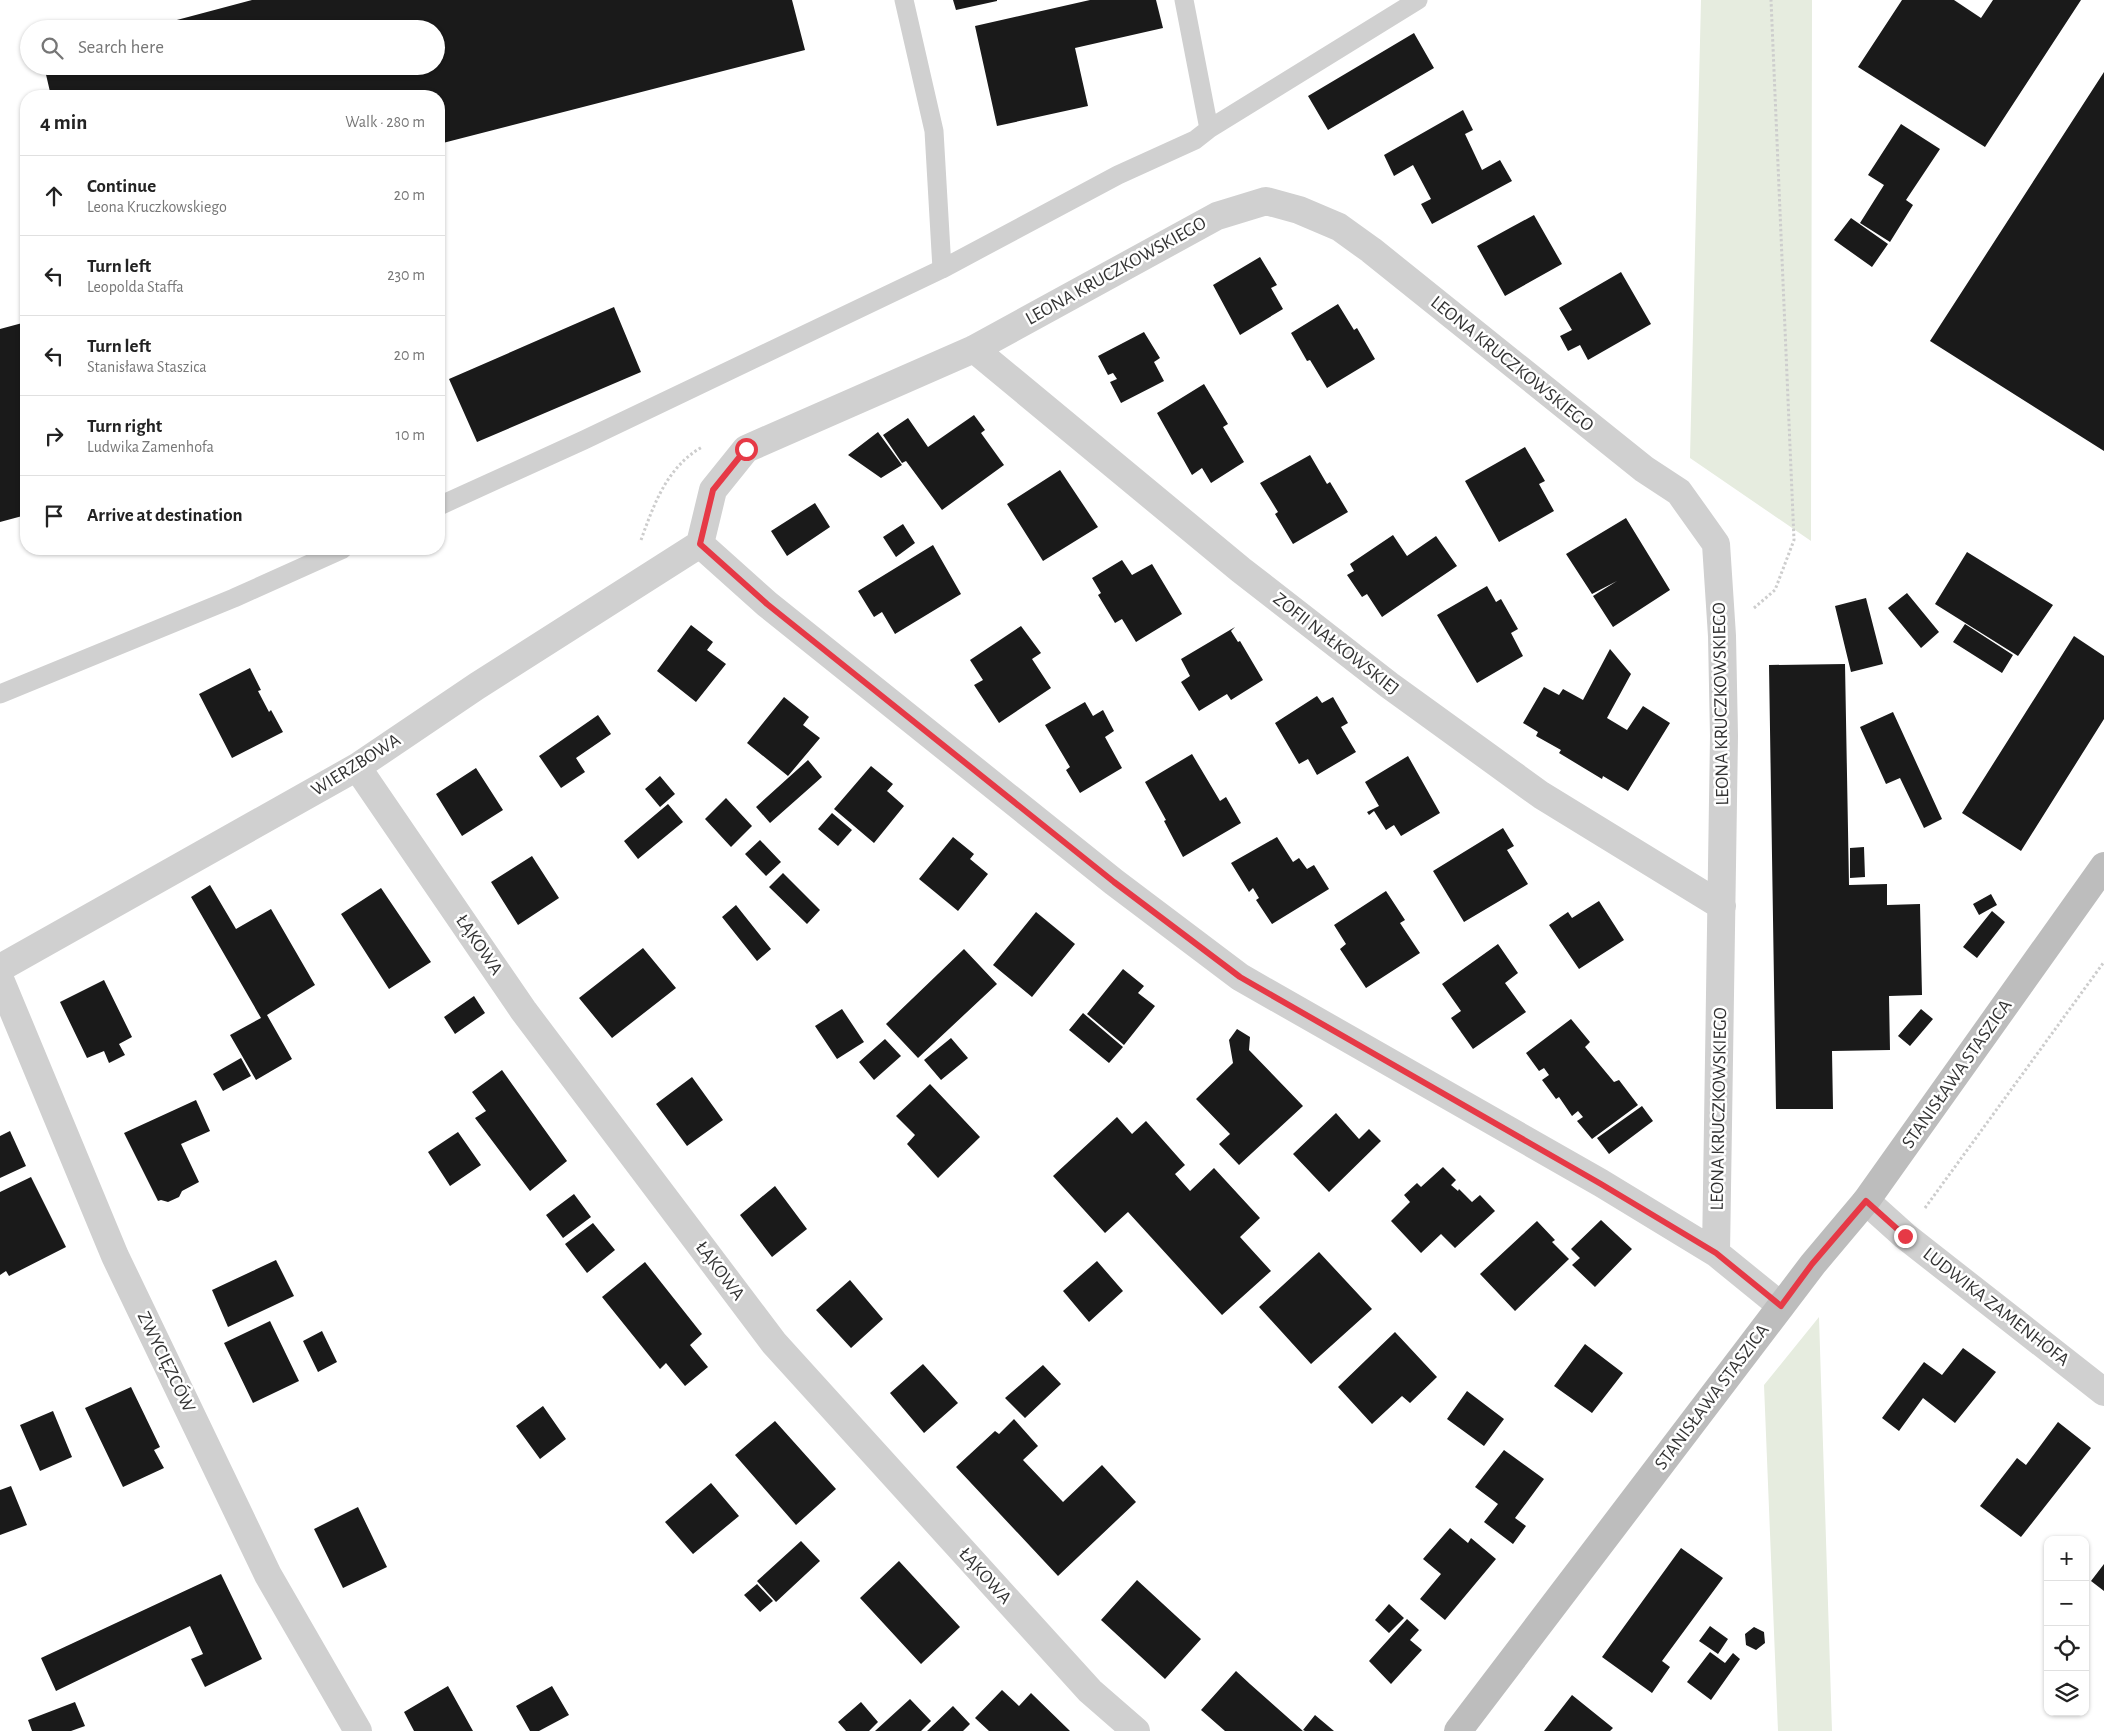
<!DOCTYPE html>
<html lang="en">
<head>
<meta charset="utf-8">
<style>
	:root { --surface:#fff; --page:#f6f6f6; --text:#222; --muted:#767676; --line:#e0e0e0 }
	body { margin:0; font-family:"Alegreya Sans",sans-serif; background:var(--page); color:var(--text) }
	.controls { position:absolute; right:15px; bottom:15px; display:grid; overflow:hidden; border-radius:10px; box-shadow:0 1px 4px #0004 }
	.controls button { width:45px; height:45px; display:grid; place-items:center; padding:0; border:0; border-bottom:1px solid var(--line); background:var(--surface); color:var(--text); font:25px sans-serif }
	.stop { position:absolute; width:15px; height:15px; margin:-11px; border:4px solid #e63946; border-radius:50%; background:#fff }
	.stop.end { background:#e63946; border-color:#fff; box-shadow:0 1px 5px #0008 }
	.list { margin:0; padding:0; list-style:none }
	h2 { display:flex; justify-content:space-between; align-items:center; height:65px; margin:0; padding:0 20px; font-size:21px }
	h2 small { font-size:16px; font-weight:400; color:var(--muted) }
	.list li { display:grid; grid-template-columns:32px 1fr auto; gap:15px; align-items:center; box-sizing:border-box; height:80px; padding:0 20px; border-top:1px solid var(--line) }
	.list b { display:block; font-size:19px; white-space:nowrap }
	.list p { margin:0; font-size:16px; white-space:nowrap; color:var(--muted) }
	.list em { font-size:16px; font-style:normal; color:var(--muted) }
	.icon { flex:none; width:28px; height:28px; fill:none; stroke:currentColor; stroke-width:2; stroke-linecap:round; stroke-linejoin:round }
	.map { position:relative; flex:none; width:2104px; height:1731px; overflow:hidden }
	.search { position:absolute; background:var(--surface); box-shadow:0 1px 4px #0004; left:20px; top:20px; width:425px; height:55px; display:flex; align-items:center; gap:12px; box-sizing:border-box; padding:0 18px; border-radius:28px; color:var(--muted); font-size:19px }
	.panel { position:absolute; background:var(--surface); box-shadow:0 1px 4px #0004; left:20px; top:90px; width:425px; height:465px; border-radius:20px }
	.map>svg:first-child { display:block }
	.green { fill:#e6ecdf }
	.building { fill:#1a1a1a }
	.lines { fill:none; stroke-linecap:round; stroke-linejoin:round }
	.path { stroke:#cdcdcd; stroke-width:3; stroke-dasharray:2.5 2.5; stroke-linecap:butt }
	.lane { stroke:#d0d0d0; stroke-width:19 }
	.street { stroke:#d0d0d0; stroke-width:28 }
	.secondary { stroke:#bdbdbd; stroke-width:28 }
	.route { stroke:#e63946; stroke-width:6 }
	.labels { text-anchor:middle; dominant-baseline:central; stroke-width:5; stroke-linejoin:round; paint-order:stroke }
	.street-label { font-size:19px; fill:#333; stroke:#fff }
</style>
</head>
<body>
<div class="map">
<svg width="2104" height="1731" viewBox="0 0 2104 1731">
	<rect width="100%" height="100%" fill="#fff"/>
	<path class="green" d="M1701,0H1812L1811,541L1690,458Z
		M1819,1317L1832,1731H1778L1764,1385Z"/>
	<path class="building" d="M252,0H792L805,50L439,144V96H51L44,66H436V29H143Z
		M953,0H997V1L956,10Z
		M1090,0H1156L1163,28L1075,48L1088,106L997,126L975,26Z
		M1902,0H1954L1981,18L1993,0H2081L1985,147L1858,67Z
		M1414,33L1434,68L1328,130L1308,96Z
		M2104,72V451L1930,341Z
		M1463,110L1473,130L1465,134L1482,170L1500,160L1512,181L1432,224L1421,204L1431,199L1413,165L1394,176L1384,155Z
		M1901,124L1940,149L1906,200L1913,205L1890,242L1860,223L1884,185L1868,175Z
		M1534,215L1562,264L1505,296L1477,246Z
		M1851,218L1888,244L1872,267L1834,240Z
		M1260,257L1277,285L1271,288L1283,309L1240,335L1213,285Z
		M1621,272L1651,324L1588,360L1580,345L1568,351L1560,336L1572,330L1559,308Z
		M1338,304L1354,330L1357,328L1375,359L1327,388L1310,360L1307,361L1291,333Z
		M614,307L641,372L477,442L449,379Z
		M26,322V515L0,522V329Z
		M1144,332L1160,358L1154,362L1164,381L1121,403L1110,382L1117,379L1113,373L1108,375L1098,356Z
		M1204,384L1228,424L1223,427L1244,462L1211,483L1202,468L1192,475L1157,413Z
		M974,415L985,430L981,433L1004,465L942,510L906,461L902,463L883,435L908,418L928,447Z
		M878,432L902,465L881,478L848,455Z
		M1525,447L1545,481L1539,484L1554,511L1499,542L1465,481Z
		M1310,455L1327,484L1330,482L1348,512L1293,544L1275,514L1278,512L1260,483Z
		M1060,470L1098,527L1043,561L1007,504Z
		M815,503L830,527L787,556L771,531Z
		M1626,518L1670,590L1613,627L1593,596L1617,581L1592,594L1566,554Z
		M903,524L915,543L896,557L883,537Z
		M1393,535L1407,556L1436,536L1457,566L1382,617L1367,594L1362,597L1347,575L1354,571L1350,564Z
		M933,545L961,594L895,634L882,612L874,617L858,591Z
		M1967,552L2053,605L2018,656L1935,604Z
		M1122,560L1132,575L1152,564L1182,614L1136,642L1122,619L1115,623L1098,595L1101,593L1092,578Z
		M1487,586L1496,602L1501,599L1518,629L1511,633L1523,656L1477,683L1437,615Z
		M1907,593L1939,632L1921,648L1888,608Z
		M1866,598L1883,664L1851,672L1835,606Z
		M1965,624L2013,655L2002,673L1953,642Z
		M691,625L713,642L707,650L726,664L696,702L657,671Z
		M1021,626L1041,653L1032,659L1051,688L999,723L974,685L983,680L970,660Z
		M1235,627L1231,631L1238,642L1240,641L1263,680L1231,700L1227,694L1199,711L1181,682L1190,676L1181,659Z
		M2074,636L2104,656V719L2021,851L1962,813Z
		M1610,649L1631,674L1607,718L1627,730L1643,706L1670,723L1628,791L1603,776L1602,779L1559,753L1561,750L1536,736L1538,732L1523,723L1544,687L1559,695L1563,689L1583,700Z
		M1845,664L1849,885L1887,884V905L1920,904L1922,995L1889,996L1890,1050L1832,1051L1833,1109H1776L1769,665Z
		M250,668L261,690L258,691L269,712L271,710L283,732L232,758L199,694Z
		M1317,696L1322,703L1333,697L1348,723L1341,727L1356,752L1317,775L1308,759L1299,764L1275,723Z
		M784,697L809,717L803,725L820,738L788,776L747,743Z
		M1085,702L1093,716L1103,710L1114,731L1105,737L1122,768L1080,793L1066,770L1070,767L1045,725Z
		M1893,712L1942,819L1924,828L1900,778L1886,784L1860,727Z
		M598,715L611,734L576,758L585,772L561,788L539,756Z
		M1192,754L1220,801L1226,797L1241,823L1183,857L1164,821L1166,820L1145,782Z
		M1408,756L1440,813L1401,836L1394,825L1386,830L1374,811L1369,815L1367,812L1379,806L1365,782Z
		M808,760L822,777L770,823L756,807Z
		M871,766L893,784L887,791L904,806L874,843L834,809Z
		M476,768L503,810L462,836L436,794Z
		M660,776L675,794L660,807L645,789Z
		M726,798L752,826L731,847L705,819Z
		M668,804L683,822L638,859L624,841Z
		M832,813L852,830L838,846L818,829Z
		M1503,828L1514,846L1507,850L1528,884L1464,922L1433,871Z
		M953,837L974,854L970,859L988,874L958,911L919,879Z
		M1277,837L1293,862L1299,858L1307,869L1314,865L1329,889L1272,924L1256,900L1259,898L1253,888L1249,892L1231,863Z
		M760,840L781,862L766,876L745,854Z
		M1864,847L1865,877L1850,878V848Z
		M532,856L559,898L518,925L491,882Z
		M783,873L820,910L807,924L769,887Z
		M210,885L236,929L271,909L315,985L267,1015L292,1059L256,1080L230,1035L261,1018L191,897Z
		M381,888L431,962L389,989L341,914Z
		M1386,891L1405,920L1400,923L1420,953L1366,988L1340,949L1346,944L1334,925Z
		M1991,894L1997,905L1979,915L1973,904Z
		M1599,901L1624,940L1579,969L1549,925L1568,912L1572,918Z
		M736,905L771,949L757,961L722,917Z
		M1992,911L2005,922L1977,958L1963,947Z
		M1036,912L1075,944L1032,997L993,965Z
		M1498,944L1518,973L1505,983L1526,1012L1473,1049L1451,1018L1461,1011L1442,984Z
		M643,948L676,988L612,1038L579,998Z
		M964,949L997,984L918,1058L886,1024Z
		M1123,969L1144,986L1138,993L1155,1006L1124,1045L1087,1014Z
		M104,980L132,1037L119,1044L125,1055L109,1063L104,1051L87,1058L60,1002Z
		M474,996L485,1013L455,1034L444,1017Z
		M842,1009L864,1042L837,1059L815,1026Z
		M1921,1009L1933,1019L1910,1046L1898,1036Z
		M1083,1013L1123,1047L1109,1063L1069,1030Z
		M1571,1019L1590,1042L1585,1047L1614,1082L1619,1080L1638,1105L1592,1139L1577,1121L1583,1117L1578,1111L1572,1116L1559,1097L1556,1099L1542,1080L1549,1075L1544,1068L1539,1071L1526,1053Z
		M1237,1029L1250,1037L1249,1050L1303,1106L1239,1165L1219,1144L1230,1134L1196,1099L1233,1063L1229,1040Z
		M951,1038L968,1058L941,1080L924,1060Z
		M885,1039L901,1056L874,1080L859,1062Z
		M241,1058L251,1076L223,1091L213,1074Z
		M502,1070L567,1161L530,1191L475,1118L486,1111L472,1092Z
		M692,1077L723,1120L687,1146L656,1104Z
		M930,1084L980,1137L938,1178L907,1144L915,1135L896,1116Z
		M196,1100L210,1131L181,1144L199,1182L182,1191L179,1197L168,1202L161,1200L158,1201L124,1133Z
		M1642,1106L1653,1121L1609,1154L1597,1138Z
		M1336,1113L1359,1139L1369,1129L1381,1141L1329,1192L1293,1154Z
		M1117,1117L1132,1134L1146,1121L1185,1165L1175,1174L1190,1191L1214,1168L1260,1218L1240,1237L1271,1271L1222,1315L1128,1212L1105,1233L1053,1176Z
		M10,1131L26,1166L0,1178V1136Z
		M458,1132L481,1165L450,1186L428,1152Z
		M1443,1167L1456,1180L1451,1185L1458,1191L1459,1189L1472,1202L1480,1195L1495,1211L1455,1248L1441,1234L1421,1253L1391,1221L1410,1202L1404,1195L1417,1183L1421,1187Z
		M31,1177L66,1247L9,1276L6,1271L0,1275V1192Z
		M775,1186L807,1229L772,1257L740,1215Z
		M574,1194L591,1217L563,1238L546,1215Z
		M1601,1220L1632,1249L1595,1287L1572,1265L1580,1258L1571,1249Z
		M1537,1221L1555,1240L1552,1242L1569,1259L1515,1311L1480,1274Z
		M593,1223L615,1250L587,1273L565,1244Z
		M1319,1252L1372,1309L1311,1364L1259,1307Z
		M276,1260L294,1296L228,1327L212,1290Z
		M1097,1261L1123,1291L1089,1322L1063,1291Z
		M645,1262L702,1334L690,1345L708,1367L685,1386L666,1363L660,1369L602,1297Z
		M850,1280L883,1319L851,1348L816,1310Z
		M270,1321L299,1381L253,1403L224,1343Z
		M322,1331L337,1362L318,1372L303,1341Z
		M1395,1332L1437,1377L1410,1403L1402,1396L1372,1424L1338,1387Z
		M1585,1344L1623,1373L1592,1413L1554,1386Z
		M1963,1348L1996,1372L1955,1423L1923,1398L1899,1431L1882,1418L1924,1362L1942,1375Z
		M923,1364L958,1403L924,1433L890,1393Z
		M1043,1365L1061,1384L1025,1418L1005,1398Z
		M131,1387L160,1447L154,1450L164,1468L123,1487L85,1408Z
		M1467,1391L1504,1419L1484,1446L1447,1419Z
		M543,1406L566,1439L540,1459L516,1426Z
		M53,1411L72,1457L40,1471L20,1425Z
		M1014,1419L1038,1446L1023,1460L1063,1502L1102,1465L1136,1502L1058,1576L956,1467L995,1431L999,1434Z
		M775,1421L836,1489L796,1525L735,1455Z
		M2058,1422L2091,1448L2021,1537L1980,1506L2017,1458L2026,1465Z
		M1504,1450L1544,1479L1515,1518L1526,1526L1513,1544L1484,1522L1498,1504L1475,1487Z
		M711,1483L739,1516L693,1554L665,1522Z
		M11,1486L27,1525L0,1535V1490Z
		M358,1507L387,1567L343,1588L314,1529Z
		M1450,1528L1468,1543L1471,1538L1496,1559L1445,1620L1420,1599L1441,1574L1423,1559Z
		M801,1541L820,1561L776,1602L757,1581Z
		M1681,1548L1723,1578L1662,1661L1670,1667L1652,1693L1602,1657Z
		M899,1561L960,1627L921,1664L860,1598Z
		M2104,1564V1591L2091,1581Z
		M221,1574L262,1659L205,1687L191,1659L203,1654L190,1626L56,1691L41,1658Z
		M1137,1580L1201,1639L1165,1679L1101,1620Z
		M757,1584L773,1601L760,1612L744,1595Z
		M1389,1604L1404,1618L1389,1633L1375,1620Z
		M1407,1619L1419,1630L1410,1640L1422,1650L1391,1684L1369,1661Z
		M1710,1626L1728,1639L1718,1654L1699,1641Z
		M1754,1627L1764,1632L1765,1643L1756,1650L1746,1645L1745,1634Z
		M1710,1652L1725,1663L1733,1653L1740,1659L1711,1700L1687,1682Z
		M1236,1671L1250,1684L1303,1731H1225L1201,1710Z
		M448,1686L473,1731H414L404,1712Z
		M552,1686L569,1715L539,1731H530L516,1706Z
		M1002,1690L1019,1706L1031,1693L1070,1731H989L975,1718Z
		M1572,1695L1613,1728L1610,1731H1544Z
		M910,1699L931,1721L921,1731H875Z
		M75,1702L85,1726L71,1731H32L28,1720Z
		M861,1702L878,1722L869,1731H846L838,1722Z
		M953,1706L970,1724L963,1731H927Z
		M1315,1715L1334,1731H1305L1303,1730Z"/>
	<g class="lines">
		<path class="path" d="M641,540C654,504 667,467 702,447
			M1754,608L1775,590L1794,540L1771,0
			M1925,1208L2104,962"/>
		<path class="lane" d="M904,0L934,131L942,269
			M1209,129L1418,0
			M439,506L584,440L942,269L1118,175L1195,140L1209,129L1184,0
			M0,694L234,598L343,549"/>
		<path class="street" d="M974,349L1241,570L1389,685L1541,795L1722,906
			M700,544L713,490L746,449L974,349L1217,216L1266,201L1299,210L1339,227L1371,250L1644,469L1679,492L1716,544L1722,636L1724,736L1716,1253
			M700,544L767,604L1114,882L1240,977L1601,1183L1716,1253L1781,1306
			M357,767L523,1010L774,1343L1090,1691L1136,1731
			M0,968L357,767L477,686L700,544
			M0,979L115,1256L268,1575L358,1731
			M1866,1201L1905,1236L2104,1392"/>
		<path class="secondary" d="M1458,1731L1813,1264L1866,1201L2104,866"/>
	</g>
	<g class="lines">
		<path class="route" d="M746,449L713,490L700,544L767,604L1114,882L1240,977L1601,1184L1716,1253L1781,1306L1812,1264L1866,1201L1905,1236"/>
	</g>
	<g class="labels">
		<g class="street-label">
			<text transform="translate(1116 271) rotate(-29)">LEONA KRUCZKOWSKIEGO</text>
			<text transform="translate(1512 364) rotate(39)">LEONA KRUCZKOWSKIEGO</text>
			<text transform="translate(1336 644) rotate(38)">ZOFII NAŁKOWSKIEJ</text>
			<text transform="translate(1721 704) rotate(-91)">LEONA KRUCZKOWSKIEGO</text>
			<text transform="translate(356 765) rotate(-32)">WIERZBOWA</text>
			<text transform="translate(479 945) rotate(56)">ŁĄKOWA</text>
			<text transform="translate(1957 1074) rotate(-55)">STANISŁAWA STASZICA</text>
			<text transform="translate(1719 1109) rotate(-89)">LEONA KRUCZKOWSKIEGO</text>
			<text transform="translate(720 1271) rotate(53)">ŁĄKOWA</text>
			<text transform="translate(1996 1307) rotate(38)">LUDWIKA ZAMENHOFA</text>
			<text transform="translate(166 1362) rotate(64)">ZWYCIĘZCÓW</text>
			<text transform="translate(1712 1397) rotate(-53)">STANISŁAWA STASZICA</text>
			<text transform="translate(985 1576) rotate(48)">ŁĄKOWA</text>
		</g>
	</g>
</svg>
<div class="controls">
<button>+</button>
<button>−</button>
<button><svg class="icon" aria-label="locate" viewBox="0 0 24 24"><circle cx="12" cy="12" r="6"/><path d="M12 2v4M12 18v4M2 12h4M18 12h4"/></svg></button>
<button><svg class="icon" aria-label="layers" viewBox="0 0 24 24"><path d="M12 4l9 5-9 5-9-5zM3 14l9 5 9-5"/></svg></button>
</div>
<div class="stop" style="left:746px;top:449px"></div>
<div class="stop end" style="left:1905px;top:1236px"></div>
<div class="search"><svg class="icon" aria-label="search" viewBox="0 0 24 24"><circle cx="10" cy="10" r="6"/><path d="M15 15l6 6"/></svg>Search here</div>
<section class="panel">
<h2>4 min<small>Walk · 280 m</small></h2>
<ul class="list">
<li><svg class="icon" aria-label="ahead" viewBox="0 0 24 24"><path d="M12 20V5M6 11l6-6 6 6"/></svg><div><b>Continue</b><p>Leona Kruczkowskiego</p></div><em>20 m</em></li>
<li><svg class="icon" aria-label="left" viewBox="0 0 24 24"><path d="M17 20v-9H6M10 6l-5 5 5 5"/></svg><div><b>Turn left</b><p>Leopolda Staffa</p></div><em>230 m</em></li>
<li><svg class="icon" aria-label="left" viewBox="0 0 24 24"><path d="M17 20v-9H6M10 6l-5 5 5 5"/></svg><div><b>Turn left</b><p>Stanisława Staszica</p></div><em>20 m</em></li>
<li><svg class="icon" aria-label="right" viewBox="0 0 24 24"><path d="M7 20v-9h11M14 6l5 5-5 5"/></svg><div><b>Turn right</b><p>Ludwika Zamenhofa</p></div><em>10 m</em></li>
<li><svg class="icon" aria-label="arrive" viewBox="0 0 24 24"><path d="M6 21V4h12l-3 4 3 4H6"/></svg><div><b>Arrive at destination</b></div></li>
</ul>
</section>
</div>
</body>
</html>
